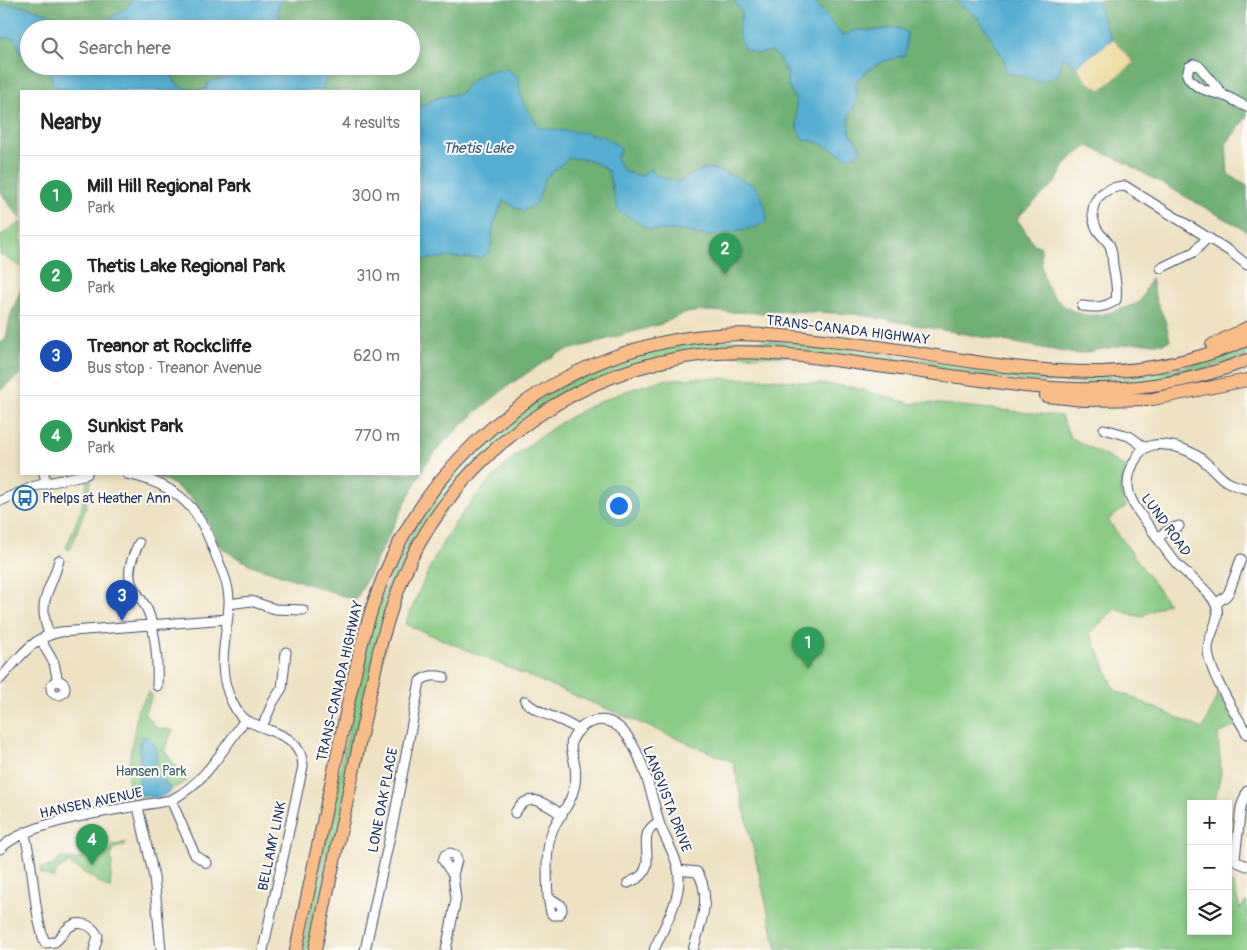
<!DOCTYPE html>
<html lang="en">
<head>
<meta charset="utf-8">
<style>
	:root { --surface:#fff; --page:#f6f6f6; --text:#222; --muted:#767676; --line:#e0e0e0; --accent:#7c3aed }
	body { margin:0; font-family:Pangolin,sans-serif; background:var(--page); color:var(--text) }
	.controls { position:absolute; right:15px; bottom:15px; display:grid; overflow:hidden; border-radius:0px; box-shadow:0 2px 8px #0003 }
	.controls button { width:45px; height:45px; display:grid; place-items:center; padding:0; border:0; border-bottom:1px solid var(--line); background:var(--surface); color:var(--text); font:25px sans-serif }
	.you { position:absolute; left:618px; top:505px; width:18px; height:18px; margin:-12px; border:4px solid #fff; border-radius:50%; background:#1a73e8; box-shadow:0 0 0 8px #1a73e833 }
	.badge { display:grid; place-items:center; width:32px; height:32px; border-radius:50%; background:var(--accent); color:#fff; font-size:16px; font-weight:700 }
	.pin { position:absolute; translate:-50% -41px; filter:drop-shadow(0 1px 2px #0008) }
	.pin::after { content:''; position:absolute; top:26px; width:18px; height:15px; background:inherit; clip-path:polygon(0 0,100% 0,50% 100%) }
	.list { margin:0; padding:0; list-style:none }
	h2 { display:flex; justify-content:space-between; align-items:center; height:65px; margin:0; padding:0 20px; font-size:21px }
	h2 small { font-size:16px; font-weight:400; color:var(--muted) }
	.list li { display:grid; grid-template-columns:32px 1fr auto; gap:15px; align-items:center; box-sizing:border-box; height:80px; padding:0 20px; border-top:1px solid var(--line) }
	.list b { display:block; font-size:19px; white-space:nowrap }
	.list p { margin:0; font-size:16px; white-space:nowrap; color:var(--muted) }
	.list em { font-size:16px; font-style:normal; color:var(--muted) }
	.icon { flex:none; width:28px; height:28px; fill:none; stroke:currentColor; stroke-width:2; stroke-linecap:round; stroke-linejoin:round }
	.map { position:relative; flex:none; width:1247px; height:950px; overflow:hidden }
	.search { position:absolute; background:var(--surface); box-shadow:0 2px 8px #0003; left:20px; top:20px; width:400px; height:55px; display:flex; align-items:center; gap:12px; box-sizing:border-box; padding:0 18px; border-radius:28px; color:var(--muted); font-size:19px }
	.panel { position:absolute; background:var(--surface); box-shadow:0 2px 8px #0003; left:20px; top:90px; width:400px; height:385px; border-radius:0px }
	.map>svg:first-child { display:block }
	.green { fill:#89cb84; stroke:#527d71 }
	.forest { fill:#6eaf72; stroke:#446f68 }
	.sand { fill:#eeda9e; stroke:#84847e }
	.water { fill:#54aed1; stroke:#386e98 }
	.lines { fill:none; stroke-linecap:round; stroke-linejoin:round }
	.minor-casing { stroke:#3b4a6d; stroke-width:11 }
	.highway-casing { stroke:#3b4a6d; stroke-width:14 }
	.minor { stroke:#fff; stroke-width:9 }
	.highway { stroke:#f8bd89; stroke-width:12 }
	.labels { text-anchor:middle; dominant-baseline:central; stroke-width:4; stroke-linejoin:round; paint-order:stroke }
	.street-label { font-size:14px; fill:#1b2f5e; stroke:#fdfcf7 }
	.poi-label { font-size:14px; fill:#1b2f5e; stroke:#fdfcf7; text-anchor:start }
	.park-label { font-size:14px; fill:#3c5e69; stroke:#fdfcf7 }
	.water-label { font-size:15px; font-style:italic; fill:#2f5b86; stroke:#fdfcf7 }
</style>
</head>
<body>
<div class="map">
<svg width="1247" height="950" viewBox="0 0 1247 950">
	<rect width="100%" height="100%" fill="#fdfcf7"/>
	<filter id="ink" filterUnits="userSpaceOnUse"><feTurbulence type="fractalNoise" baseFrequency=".02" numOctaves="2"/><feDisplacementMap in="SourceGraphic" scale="10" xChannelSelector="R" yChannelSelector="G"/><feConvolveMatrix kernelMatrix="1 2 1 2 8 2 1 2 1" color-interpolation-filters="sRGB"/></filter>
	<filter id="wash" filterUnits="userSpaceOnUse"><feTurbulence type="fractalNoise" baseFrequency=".0096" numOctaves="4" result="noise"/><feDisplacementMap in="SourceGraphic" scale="20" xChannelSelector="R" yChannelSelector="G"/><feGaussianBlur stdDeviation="1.12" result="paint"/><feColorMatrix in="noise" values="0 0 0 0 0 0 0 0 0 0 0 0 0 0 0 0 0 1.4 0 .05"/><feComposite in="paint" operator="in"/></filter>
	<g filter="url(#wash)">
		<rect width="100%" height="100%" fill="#eee2c2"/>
		<path class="green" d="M21,222V267L0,254V236Z
			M747,340L784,342L838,348L998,370L1123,377L1186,367L1247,347V356L1184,375L1119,385L1025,381L853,358L675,354L525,419L408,556L310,950H302C317,877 333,804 348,732C359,680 368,625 390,577C402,549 417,522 435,497C489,421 584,361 676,346C700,342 723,341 747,340Z
			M698,378L772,379L852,387L912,404L921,402L1061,416L1070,437L1126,467L1120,491L1126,507L1108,520L1168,603L1140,617L1115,609L1090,633L1115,690L1203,729L1218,694L1236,726L1218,734L1221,773L1214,804H1191V931H1228V882L1233,884L1240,909L1247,901V950H777L733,762L405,624C419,593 430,563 448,534C495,461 571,403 656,382C669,378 684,379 698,378Z
			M92,478L85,510L70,550L66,548L81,510L88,479Z
			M149,692L153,696L144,713L157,728L173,730L164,750L187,781L164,793L131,798L127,773L138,709Z
			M125,842V845L115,848L111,856L112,862L110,889L69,863L56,871L55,878L41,874L40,868L52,866L61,858H70L73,860L110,851L113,846Z"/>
		<path class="forest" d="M0,0H133L127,7L95,29C62,25 35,0 0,6Z
			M282,0H734L742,13L740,21L757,54L772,51L779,59L787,72V83L796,101L797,128L802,138L826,146L862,150L850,133L849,114C858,103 857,94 856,81C874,64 882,61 905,55L899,28C889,28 880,30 871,30C862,31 855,27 848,34L841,35L813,0H955L979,19L997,47L1012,75C1023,75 1029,77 1038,82L1061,67L1060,61L1062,58L1068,59L1071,64L1076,66L1111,41L1104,23L1098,0H1247V116L1226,144L1228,174L1247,186V231L1120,160L1088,146L1071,158L1066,164L1055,183L1021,214L1017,219L1034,244L1041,247C1041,257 1041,268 1044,278C1050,300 1073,317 1096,315C1111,314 1126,307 1140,302L1151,278L1156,300L1165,320L1170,340L1164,343H1135L1076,354L855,314L769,310L764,313L701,311L682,314L661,324L558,353L512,383L476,412L442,444L424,466L356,600L251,565L229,553L218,544L202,512L193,499L168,481L146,474H419V257L423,260L445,257L479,258L490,252L493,226L504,200L523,211L537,203L545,178L569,158C586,159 594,160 608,171L612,190L635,220L650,230H676L710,236L756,227L767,220L754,186C745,182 717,168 709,168C699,169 688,177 679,182L655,175L651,169L641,176L625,172L616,159L539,128L522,101L517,76L487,71L466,86L461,93L440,97L419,107V91H321C327,81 327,76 323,66H411V29H287C280,18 273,12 282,0Z
			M15,37L21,53L29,51V66H49L52,84L66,91H21V220L0,191V38Z
			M182,66H239C236,69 233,73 230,75C220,83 210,76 206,89C189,91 181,91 172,76L176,68Z
			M21,289V373L0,390V344L6,339L10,317Z"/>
		<path class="sand" d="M1113,39L1134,63L1101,90L1087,82L1076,66Z"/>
		<path class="water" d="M133,0H282C273,12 280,18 287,29H29V51L21,53L15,38H0V6C35,0 62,25 95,29L127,7Z
			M734,0H813L842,35L848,34C855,27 862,31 871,31C886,30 892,24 907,32L905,55C882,61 873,64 856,81C857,95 859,102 849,114L850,133L862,150L856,155L849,158L820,143L802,138L797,128L796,101L787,83V72L779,59L772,51L757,54L744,49L738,31L742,13Z
			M955,0H1098L1104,23L1112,40L1076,66L1071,64L1068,59L1062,58L1060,61V71L1055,77L1038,82C1027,75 1016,77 1004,72L1005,61L988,33L979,19Z
			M49,66H182L176,68L172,76L178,86C187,89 197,90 206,89C210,76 220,83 230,75C233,73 236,69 239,66H257L260,69L263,66H323C328,76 327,81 321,91H286L282,89L276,91H66L52,84Z
			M505,68L517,76L522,101L539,128L584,133L604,137L621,148L616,159L625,172L641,176L651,168L655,175L679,182C688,177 697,171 708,169C714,168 751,182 755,187C763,196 766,209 767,220L756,227L710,236L676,230H650L618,210L608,171L600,165L586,159L569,158L545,178L537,203L523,211L503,200L493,226L490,252L479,258L445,257L423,260L419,257V107L440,97L461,93C473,76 484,71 505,68Z
			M142,736C163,740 154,760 157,773L170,788L171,791C159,800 148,799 136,791C136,786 140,782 140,776C142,763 136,748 142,736Z"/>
	</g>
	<g filter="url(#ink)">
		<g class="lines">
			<defs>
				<path id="minor" d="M1224,96L1199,66L1194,64L1189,67L1187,75C1193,89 1212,92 1225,96C1233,99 1240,104 1247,107
					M1161,268L1194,252L1208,237
					M1082,306C1095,308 1105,308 1116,300C1118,288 1115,278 1113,265C1112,259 1113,253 1110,246C1107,239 1099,235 1096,227C1086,203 1101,187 1125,186L1231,252L1247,265
					M1104,429L1129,436L1146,448
					M44,474L47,484
					M127,474C157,480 186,494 201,522C207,532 211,543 215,553C222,570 230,586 229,604C227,640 215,667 232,702C235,708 239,716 245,720C249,722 255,724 259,726C281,735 301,739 303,766L263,950
					M1247,489C1240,487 1232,485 1226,481C1218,476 1213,468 1206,463C1196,453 1179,446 1165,445C1155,443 1144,446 1138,455C1116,490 1134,505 1154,533C1162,544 1169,556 1179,566C1190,577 1206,588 1214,601C1224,617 1209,632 1208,648C1207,670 1236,714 1247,734
					M0,501L35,486L87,474
					M1157,538L1170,529L1179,526
					M139,543C133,555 125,573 133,587C139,597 147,605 150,617C156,639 158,664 157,686
					M229,604L251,601L275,609L303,610
					M1216,604L1226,596L1229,592L1241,559
					M49,634C36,599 51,592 59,560
					M40,639L54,663L58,682
					M0,679C19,658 31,638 60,632L227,619
					M51 688a7 7 0 1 1 14 0a7 7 0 1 1-14 0Z
					M525,701C538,715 563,718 578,730
					M262,727L273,702L282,688L286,652
					M1247,791L1241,807L1235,858L1237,862L1247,866
					M171,800L195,855L207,863
					M138,807L154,877L161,950
					M515,813C528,789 546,804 562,815
					M24,832C35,868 32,907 45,943L55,942C60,938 62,934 66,930C77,919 91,923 98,936L94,950
					M0,849C30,818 128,809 171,800C205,783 223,749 245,720
					M679,870L697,872C713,895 700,926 693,950
					M628,883C632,881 639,878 642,875C656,858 634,833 659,822
					M548,897C547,878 545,846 553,829C560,814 571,804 574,788C576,781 576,773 575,766C574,757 569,749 572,740C577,730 585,723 595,721C636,712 651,795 659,822C665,841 679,858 679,879C679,903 663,928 654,950
					M548,897L561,905L562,910L559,915H553L551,913Z
					M365,950L394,818L420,681C428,675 434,675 444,677
					M446,950L456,899L453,875L457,860L455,855L450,853L445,855L443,860L453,875"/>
				<path id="highway" d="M1212,345L1247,328
					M1046,396L1084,400L1153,399L1247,380
					M296,950C311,879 326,808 341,737C353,682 363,625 385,573C441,440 571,345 716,335C770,332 825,340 879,347C952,358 1027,373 1102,372C1152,370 1201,359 1247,340
					M315,950L379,651C388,618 398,586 413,555C472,443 581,368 706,354C742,350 777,354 812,357L1025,386C1100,393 1176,390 1247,360"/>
			</defs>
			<use href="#minor" class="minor-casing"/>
			<use href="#highway" class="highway-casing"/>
			<use href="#minor" class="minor"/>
			<use href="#highway" class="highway"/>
		</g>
	</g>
	<defs>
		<symbol id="bus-ring" viewBox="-11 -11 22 22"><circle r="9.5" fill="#fdfcf7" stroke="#1f6fb2" stroke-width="1.5"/><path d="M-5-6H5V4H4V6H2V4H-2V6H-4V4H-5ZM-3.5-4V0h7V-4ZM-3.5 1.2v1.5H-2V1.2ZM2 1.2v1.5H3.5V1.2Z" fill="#1f6fb2"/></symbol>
	</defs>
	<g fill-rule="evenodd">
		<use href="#bus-ring" x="11" y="484" width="28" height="28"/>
	</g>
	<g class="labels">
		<g class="street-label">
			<text transform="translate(848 330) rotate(7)">TRANS-CANADA HIGHWAY</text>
			<text transform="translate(1166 525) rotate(54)">LUND ROAD</text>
			<text transform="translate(340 681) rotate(-77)">TRANS-CANADA HIGHWAY</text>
			<text transform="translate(667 799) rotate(69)">LANGVISTA DRIVE</text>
			<text transform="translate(383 800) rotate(-79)">LONE OAK PLACE</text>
			<text transform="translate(91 803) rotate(-12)">HANSEN AVENUE</text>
			<text transform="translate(272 846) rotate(-78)">BELLAMY LINK</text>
		</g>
		<g class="poi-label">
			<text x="42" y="498">Phelps at Heather Ann</text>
		</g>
		<g class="park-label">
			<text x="151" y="771">Hansen Park</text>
		</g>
		<g class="water-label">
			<text x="478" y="148">Thetis Lake</text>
		</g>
	</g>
</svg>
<div class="controls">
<button>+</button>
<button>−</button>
<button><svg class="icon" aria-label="layers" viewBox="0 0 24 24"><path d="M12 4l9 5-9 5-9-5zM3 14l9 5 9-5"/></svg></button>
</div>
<div class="you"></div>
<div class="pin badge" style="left:808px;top:668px;background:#2e9e5b">1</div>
<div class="pin badge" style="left:725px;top:274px;background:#2e9e5b">2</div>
<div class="pin badge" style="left:122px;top:621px;background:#1a4fb4">3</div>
<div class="pin badge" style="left:92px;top:865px;background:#2e9e5b">4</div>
<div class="search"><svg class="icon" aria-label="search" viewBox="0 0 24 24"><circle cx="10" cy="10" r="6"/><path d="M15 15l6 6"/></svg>Search here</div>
<section class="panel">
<h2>Nearby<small>4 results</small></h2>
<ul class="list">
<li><span class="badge" style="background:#2e9e5b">1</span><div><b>Mill Hill Regional Park</b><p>Park</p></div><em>300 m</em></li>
<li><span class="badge" style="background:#2e9e5b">2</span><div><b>Thetis Lake Regional Park</b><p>Park</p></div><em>310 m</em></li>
<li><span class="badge" style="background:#1a4fb4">3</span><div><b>Treanor at Rockcliffe</b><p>Bus stop · Treanor Avenue</p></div><em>620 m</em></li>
<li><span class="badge" style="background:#2e9e5b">4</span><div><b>Sunkist Park</b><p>Park</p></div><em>770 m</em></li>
</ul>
</section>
</div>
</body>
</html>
